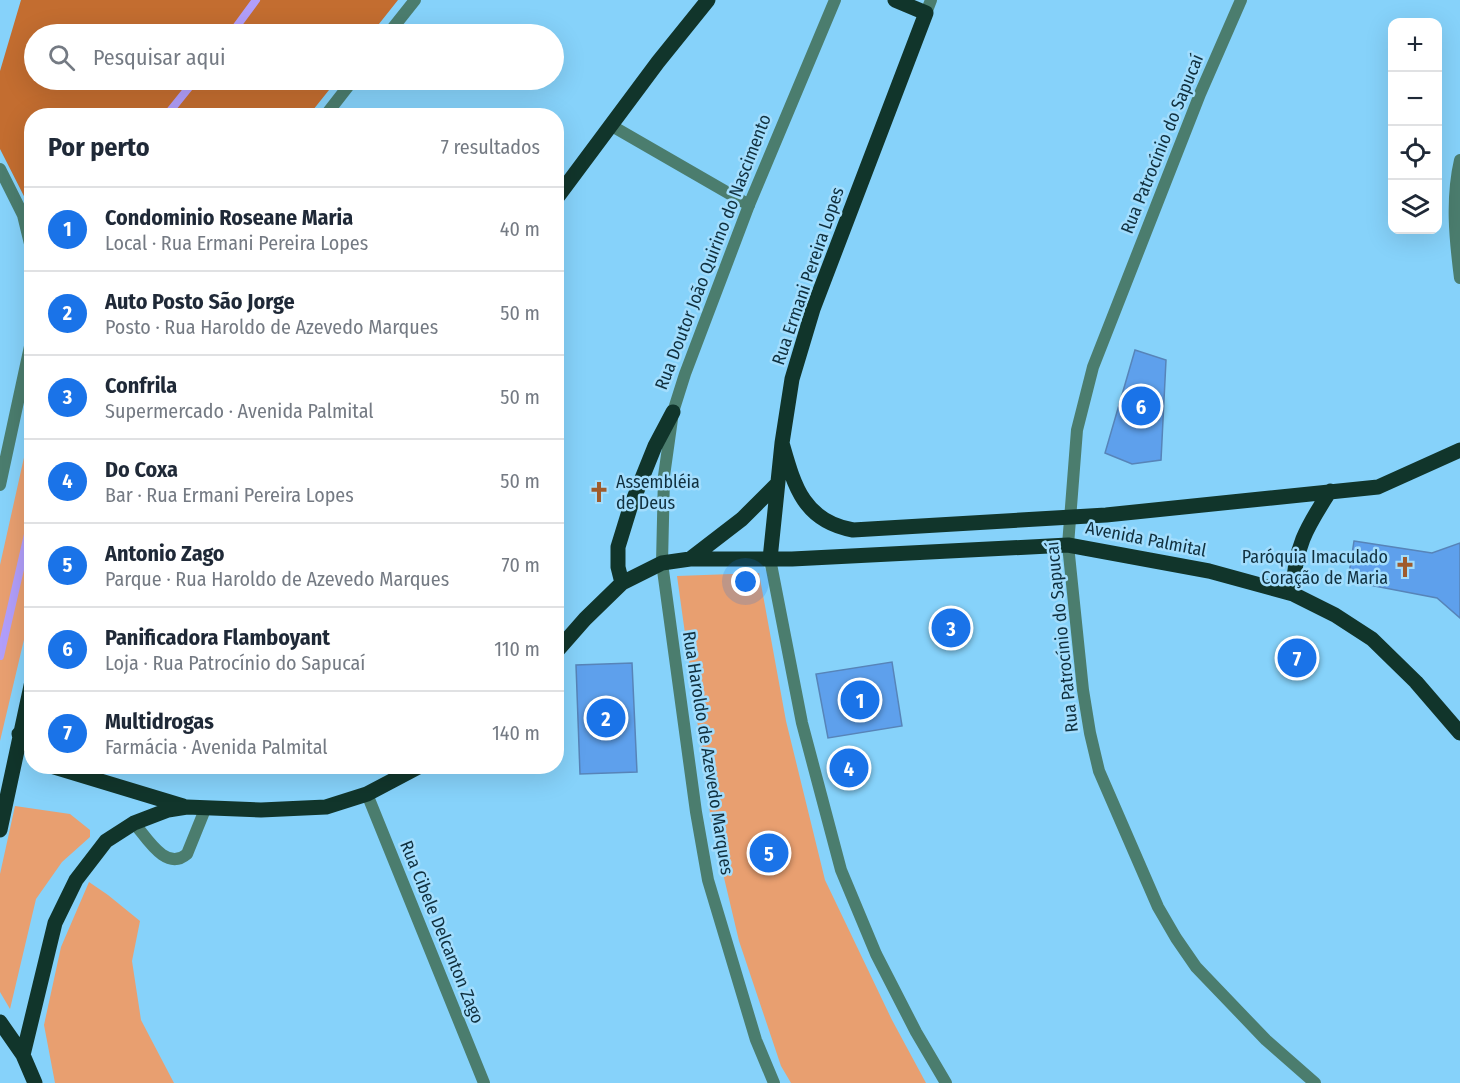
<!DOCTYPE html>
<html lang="pt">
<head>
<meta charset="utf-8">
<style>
	:root { --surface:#fff; --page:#f6f6f7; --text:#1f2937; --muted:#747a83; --line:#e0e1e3; --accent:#1a73e8 }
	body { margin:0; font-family:"Fira Sans Condensed",sans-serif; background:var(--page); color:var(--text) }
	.controls { position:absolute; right:18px; top:18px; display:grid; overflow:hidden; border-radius:12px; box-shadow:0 6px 24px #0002 }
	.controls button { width:54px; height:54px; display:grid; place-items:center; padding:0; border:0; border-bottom:2px solid var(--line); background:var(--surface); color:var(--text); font:30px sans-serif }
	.you { position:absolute; left:746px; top:582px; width:21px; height:21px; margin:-15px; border:4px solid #fff; border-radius:50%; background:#1a73e8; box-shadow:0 0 0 9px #1a73e833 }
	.badge { display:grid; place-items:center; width:39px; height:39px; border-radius:50%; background:var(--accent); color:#fff; font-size:20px; font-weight:700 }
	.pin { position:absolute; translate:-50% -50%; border:3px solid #fff; box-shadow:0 2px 6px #0006 }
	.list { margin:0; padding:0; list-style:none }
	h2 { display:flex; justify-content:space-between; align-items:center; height:78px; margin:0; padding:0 24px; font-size:26px }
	h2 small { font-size:20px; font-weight:400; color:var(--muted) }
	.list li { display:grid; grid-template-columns:39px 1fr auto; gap:18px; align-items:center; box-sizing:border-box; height:84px; padding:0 24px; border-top:2px solid var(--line) }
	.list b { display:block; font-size:22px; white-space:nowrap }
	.list p { margin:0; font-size:20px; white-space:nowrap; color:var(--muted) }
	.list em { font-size:20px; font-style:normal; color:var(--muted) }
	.icon { flex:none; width:33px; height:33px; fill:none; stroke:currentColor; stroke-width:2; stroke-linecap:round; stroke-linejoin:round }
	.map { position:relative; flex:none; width:1460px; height:1083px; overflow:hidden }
	.search { position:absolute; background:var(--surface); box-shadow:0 6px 24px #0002; left:24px; top:24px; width:540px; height:66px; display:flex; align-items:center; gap:15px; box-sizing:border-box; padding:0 21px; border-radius:33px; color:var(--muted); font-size:22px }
	.panel { position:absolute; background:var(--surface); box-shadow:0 6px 24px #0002; left:24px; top:108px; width:540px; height:666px; border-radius:24px }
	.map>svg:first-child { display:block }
	.green { fill:#e89f70 }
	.forest { fill:#c36d30 }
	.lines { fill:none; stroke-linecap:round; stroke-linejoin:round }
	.stream { stroke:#b19efa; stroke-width:8 }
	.building { fill:#5ea0ec; stroke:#5784b8; stroke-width:1.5 }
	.service { stroke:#4b7d6e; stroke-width:12 }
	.minor { stroke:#4b7d6e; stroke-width:12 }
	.tertiary { stroke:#4b7d6e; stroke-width:12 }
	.primary { stroke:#11352b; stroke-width:15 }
	.labels { text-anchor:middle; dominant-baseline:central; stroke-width:5; stroke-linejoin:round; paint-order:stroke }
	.street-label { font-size:18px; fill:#10303f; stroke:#a2ddfd }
	.poi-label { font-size:18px; fill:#10303f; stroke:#a2ddfd; text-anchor:start }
</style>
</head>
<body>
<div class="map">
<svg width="1460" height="1083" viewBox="0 0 1460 1083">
	<rect width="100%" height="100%" fill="#86d2fa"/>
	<path class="green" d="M31,426V610L0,741V565Z
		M759,573L786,721L825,880L892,1020L926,1083H791L781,1066L739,941L712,827L677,576Z
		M15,806L70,814L90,830V837L62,862L36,899L10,1009L0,992V874Z
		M89,882L108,895L140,921L132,961L141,1020L174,1083H55L44,1025L61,947Z"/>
	<path class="forest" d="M21,0H398L371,34H34V80H337L309,115L32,116L31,210L0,149V71Z"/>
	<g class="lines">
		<path class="stream" d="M231,34L256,0
			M166,116L195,80
			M0,656L32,517"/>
	</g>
	<path class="building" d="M1135,350L1166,360L1161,460L1132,464L1105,453Z
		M1354,541L1432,553L1460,543V618L1437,598L1348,581Z
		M892,662L902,726L828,738L816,674Z
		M632,663L637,772L580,774L576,665Z"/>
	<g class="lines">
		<path class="service" d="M134,823C147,838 166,872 187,854L206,807"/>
		<path class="minor" d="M1241,0L1200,94L1093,367L1077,430L1068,545L1083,690L1090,733L1099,771L1158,907L1176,938L1196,967L1266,1040L1315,1083
			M388,34L415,0
			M325,116L353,80
			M612,126L749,205
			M1460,160C1451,199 1455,239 1460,278
			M0,169L23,215L32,252
			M0,485L32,337
			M662,563L696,812L708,880L756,1040L774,1083
			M367,794L484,1083"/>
		<path class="tertiary" d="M926,13L931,0
			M770,559L802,723L841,870L876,954L916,1032L946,1083
			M662,563L664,476L673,412L685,374L749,205L835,0"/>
		<path class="primary" d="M556,199L658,62L708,0
			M782,443C794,485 803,521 853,530L1106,515L1378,487L1460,450
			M690,559L742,519L777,484
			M770,559L782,443L792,379L813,309L926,13L895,0
			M622,583L618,567V547L630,508L655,446L673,412
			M1293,594C1294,548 1306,528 1330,491
			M556,652L585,619L622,583L662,563L690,559H792L1068,545L1209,571L1293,594L1335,615L1372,639L1416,682L1460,733
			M19,734L32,749
			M51,766L183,806
			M0,830L32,681
			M0,1022L23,1055L35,1083
			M23,1055L55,923L76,880L106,841L134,823L168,810L187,807L261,810L326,807L367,794L420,766"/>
	</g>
	<defs>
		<symbol id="church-bare" viewBox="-9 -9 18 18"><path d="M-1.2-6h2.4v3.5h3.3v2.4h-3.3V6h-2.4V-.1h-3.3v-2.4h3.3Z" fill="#9f5b2c" stroke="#a2ddfd" stroke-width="2.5" paint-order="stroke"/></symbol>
	</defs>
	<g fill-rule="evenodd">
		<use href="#church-bare" x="584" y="477" width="30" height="30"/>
		<use href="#church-bare" x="1390" y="552" width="30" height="30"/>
	</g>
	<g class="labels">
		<g class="street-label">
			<text transform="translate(1162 144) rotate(-68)">Rua Patrocínio do Sapucaí</text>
			<text transform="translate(713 252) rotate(-69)">Rua Doutor João Quirino do Nascimento</text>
			<text transform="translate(808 276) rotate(-71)">Rua Ermani Pereira Lopes</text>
			<text transform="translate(1146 539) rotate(11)">Avenida Palmital</text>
			<text transform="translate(1062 637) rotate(-96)">Rua Patrocínio do Sapucaí</text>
			<text transform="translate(708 753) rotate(81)">Rua Haroldo de Azevedo Marques</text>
			<text transform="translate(442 932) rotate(68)">Rua Cibele Delcanton Zago</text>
		</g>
		<g class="poi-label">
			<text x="616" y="482">Assembléia<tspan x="616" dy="21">de Deus</tspan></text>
			<text x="1388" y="557" text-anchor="end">Paróquia Imaculado<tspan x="1388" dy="21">Coração de Maria</tspan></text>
		</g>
	</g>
</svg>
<div class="controls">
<button>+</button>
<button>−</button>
<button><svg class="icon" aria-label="locate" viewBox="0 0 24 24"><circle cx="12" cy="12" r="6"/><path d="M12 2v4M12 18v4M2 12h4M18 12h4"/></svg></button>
<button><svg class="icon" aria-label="layers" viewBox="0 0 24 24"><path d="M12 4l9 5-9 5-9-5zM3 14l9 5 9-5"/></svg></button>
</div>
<div class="you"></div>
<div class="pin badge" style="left:860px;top:700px">1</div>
<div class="pin badge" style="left:606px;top:718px">2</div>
<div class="pin badge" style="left:951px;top:628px">3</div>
<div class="pin badge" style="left:849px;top:768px">4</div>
<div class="pin badge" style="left:769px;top:853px">5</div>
<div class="pin badge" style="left:1141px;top:406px">6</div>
<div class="pin badge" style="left:1297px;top:658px">7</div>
<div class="search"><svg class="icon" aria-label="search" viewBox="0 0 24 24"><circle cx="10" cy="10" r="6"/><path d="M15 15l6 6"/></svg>Pesquisar aqui</div>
<section class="panel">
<h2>Por perto<small>7 resultados</small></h2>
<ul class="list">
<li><span class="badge">1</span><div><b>Condominio Roseane Maria</b><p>Local · Rua Ermani Pereira Lopes</p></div><em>40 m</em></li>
<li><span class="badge">2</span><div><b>Auto Posto São Jorge</b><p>Posto · Rua Haroldo de Azevedo Marques</p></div><em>50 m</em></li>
<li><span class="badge">3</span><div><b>Confrila</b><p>Supermercado · Avenida Palmital</p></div><em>50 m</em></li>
<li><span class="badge">4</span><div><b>Do Coxa</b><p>Bar · Rua Ermani Pereira Lopes</p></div><em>50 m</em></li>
<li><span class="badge">5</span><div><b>Antonio Zago</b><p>Parque · Rua Haroldo de Azevedo Marques</p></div><em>70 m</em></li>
<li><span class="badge">6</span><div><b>Panificadora Flamboyant</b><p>Loja · Rua Patrocínio do Sapucaí</p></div><em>110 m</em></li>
<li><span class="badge">7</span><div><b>Multidrogas</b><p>Farmácia · Avenida Palmital</p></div><em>140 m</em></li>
</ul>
</section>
</div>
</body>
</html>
